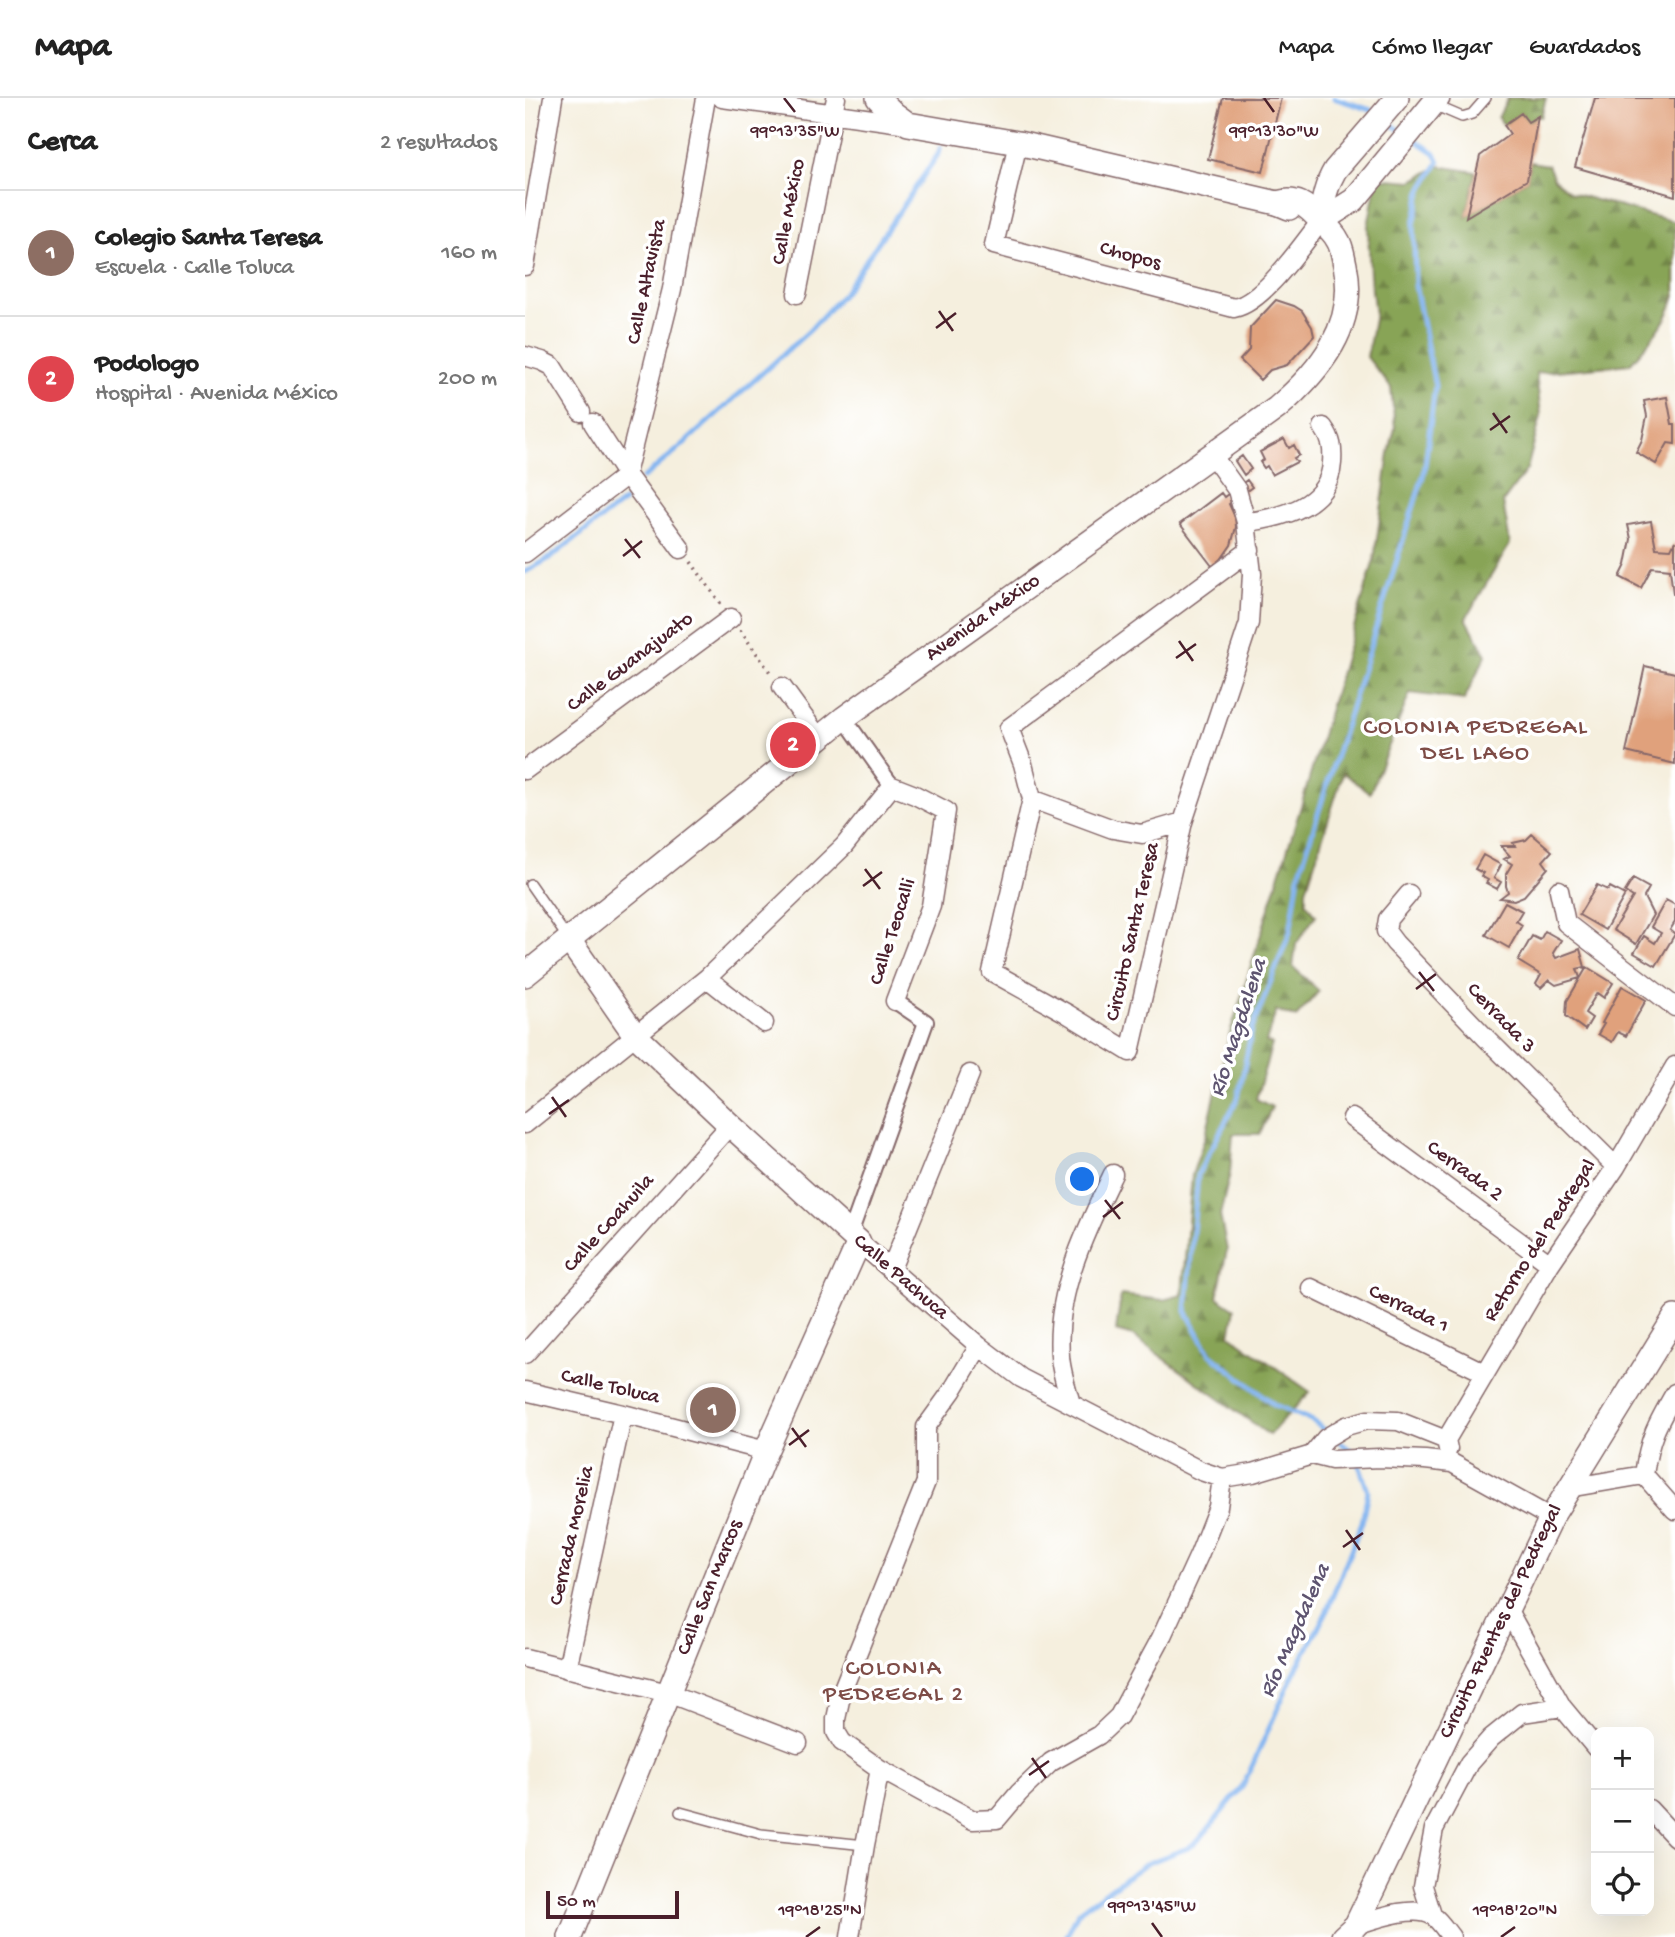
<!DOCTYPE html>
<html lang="es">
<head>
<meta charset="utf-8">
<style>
	:root { --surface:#fff; --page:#f6f6f6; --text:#222; --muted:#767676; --line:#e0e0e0; --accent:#0f766e }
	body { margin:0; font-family:"Gochi Hand",sans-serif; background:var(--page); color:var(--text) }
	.controls { position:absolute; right:21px; bottom:21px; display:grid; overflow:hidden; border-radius:14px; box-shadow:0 7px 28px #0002 }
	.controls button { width:63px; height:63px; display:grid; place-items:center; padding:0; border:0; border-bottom:2px solid var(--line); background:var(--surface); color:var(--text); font:35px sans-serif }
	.scale { position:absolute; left:21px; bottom:18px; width:133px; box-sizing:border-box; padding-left:7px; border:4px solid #4a1f2b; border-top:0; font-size:19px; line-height:24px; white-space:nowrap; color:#4a1f2b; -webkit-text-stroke:5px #fff; paint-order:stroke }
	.you { position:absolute; left:558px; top:1082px; width:24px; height:24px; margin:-18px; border:5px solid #fff; border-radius:50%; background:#1a73e8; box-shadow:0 0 0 10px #1a73e833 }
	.badge { display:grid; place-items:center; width:46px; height:46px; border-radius:50%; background:var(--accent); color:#fff; font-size:23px; font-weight:700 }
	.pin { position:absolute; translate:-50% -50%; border:4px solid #fff; box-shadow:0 2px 7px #0006 }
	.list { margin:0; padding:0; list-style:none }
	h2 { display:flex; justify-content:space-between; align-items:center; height:91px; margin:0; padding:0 28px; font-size:30px }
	h2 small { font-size:23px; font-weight:400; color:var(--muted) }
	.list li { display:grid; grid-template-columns:46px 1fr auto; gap:21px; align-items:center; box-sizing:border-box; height:126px; padding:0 28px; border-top:2px solid var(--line) }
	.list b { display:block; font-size:26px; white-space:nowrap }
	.list p { margin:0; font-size:23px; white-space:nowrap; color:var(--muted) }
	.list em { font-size:23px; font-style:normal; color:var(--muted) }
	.icon { flex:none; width:38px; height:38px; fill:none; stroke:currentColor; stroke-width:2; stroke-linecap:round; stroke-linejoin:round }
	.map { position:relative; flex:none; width:1150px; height:1839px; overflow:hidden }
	header { display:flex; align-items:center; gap:42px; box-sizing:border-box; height:98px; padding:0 35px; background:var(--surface); border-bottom:2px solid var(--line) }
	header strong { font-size:33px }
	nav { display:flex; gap:38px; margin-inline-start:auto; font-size:24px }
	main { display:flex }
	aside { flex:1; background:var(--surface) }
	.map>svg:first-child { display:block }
	.forest { fill:url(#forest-firs); stroke:#696240; stroke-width:2 }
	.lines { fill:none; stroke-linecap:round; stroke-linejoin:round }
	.stream { stroke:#84b5f0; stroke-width:5 }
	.building { fill:#e0a17c }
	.service-casing { stroke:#86686a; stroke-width:12 }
	.pedestrian-casing { stroke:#86686a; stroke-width:18 }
	.minor-casing { stroke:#86686a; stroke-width:21 }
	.tertiary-casing { stroke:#86686a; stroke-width:26 }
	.path { stroke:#86686a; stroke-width:3.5; stroke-dasharray:2 5; stroke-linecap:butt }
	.service { stroke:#fff; stroke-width:9 }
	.pedestrian { stroke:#fff; stroke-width:14 }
	.minor { stroke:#fff; stroke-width:18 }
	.tertiary { stroke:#fff; stroke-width:23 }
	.ticks { fill:none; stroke:#4a1f2b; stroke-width:2.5 }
	.labels { text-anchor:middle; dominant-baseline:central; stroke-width:7; stroke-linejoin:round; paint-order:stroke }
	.street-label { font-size:21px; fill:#4a1f2b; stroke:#fff }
	.neighbourhood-label { font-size:23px; letter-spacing:2px; fill:#7e4c47; stroke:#fff }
	.water-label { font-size:23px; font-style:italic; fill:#5e5470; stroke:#fff }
	.ticks-label { font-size:18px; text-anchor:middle; fill:#4a1f2b; stroke:#fff; stroke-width:7; stroke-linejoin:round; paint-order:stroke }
</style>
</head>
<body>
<header>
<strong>Mapa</strong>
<nav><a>Mapa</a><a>Cómo llegar</a><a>Guardados</a></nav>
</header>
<main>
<aside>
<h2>Cerca<small>2 resultados</small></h2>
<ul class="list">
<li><span class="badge" style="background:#8d6e63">1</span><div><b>Colegio Santa Teresa</b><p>Escuela · Calle Toluca</p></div><em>160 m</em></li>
<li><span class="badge" style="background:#e0444e">2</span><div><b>Podologo</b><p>Hospital · Avenida México</p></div><em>200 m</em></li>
</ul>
</aside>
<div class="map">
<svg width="1150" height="1839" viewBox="0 0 1150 1839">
	<defs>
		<pattern id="forest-firs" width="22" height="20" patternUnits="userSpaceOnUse" patternTransform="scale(1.75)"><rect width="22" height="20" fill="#88a456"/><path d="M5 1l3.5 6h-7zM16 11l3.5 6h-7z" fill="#718547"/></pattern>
	</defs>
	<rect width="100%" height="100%" fill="#fff"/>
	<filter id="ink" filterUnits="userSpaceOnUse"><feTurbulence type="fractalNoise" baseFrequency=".0143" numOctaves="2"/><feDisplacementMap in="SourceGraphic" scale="14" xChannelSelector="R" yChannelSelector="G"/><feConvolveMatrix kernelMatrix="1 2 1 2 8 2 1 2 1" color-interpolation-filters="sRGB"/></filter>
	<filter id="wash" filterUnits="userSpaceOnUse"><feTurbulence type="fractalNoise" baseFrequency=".00686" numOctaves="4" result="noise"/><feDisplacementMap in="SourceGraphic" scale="28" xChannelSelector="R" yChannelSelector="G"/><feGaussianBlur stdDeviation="1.57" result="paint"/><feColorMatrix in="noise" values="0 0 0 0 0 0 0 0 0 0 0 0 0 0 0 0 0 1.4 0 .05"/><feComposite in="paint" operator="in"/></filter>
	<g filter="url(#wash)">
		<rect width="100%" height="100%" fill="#f5efde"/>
		<path class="forest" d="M983,0H1021L1016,19L1012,18L1003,24L996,15L979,27L973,20Z
			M1005,64L1023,67L1029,81L1046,95L1150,124C1150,145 1150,176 1150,196C1145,223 1122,246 1105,266L1011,275L1016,318L1002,371L978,404L985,446L941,520L961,557L939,602L885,595L845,695L818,675L781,792V805L791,817L771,846L768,869L794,893L771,919L751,913L741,944L747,946L731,1001L747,1009L735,1036H708L705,1075L695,1117L702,1152L692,1199L710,1211L705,1237L785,1294L744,1337L608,1238L591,1233L596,1197L638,1202L657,1197L667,1077L681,1036L704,938L777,705L849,462L864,355L870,330L866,290L842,259L850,216L845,177L843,128L852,80L887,83L914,68L951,74L941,119L1002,82Z"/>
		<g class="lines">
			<path class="stream" d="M809,0L846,12L852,16
				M860,22L878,34
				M118,380L152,352L284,233L318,196L414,55L415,50
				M0,474L25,460L99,403
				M829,1355L788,1323L750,1307L685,1256L661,1213L673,1076L713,1000L727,931L765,834L774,777L899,375L910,288L890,187L889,126L896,93L914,64L910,55L889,41
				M541,1839L553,1814L620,1766L663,1750L675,1741L718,1688L768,1577L801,1515L837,1424L843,1393L833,1364"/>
		</g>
		<g id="blocks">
			<path class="building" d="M698,0H756L738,74L683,61Z
				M1070,0H1150V98L1050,69Z
				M996,15L1003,24L1013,18L1002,82L941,119L955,58L985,36L979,27Z
				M751,202L769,208L777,213L787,229L789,238L762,267L745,272L735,282L715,262L724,252L725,230Z
				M1142,299L1147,326H1150V346L1143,345L1131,366L1111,354L1117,342L1122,318L1119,303Z
				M759,341L764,350L769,347L774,357L769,360L772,364L747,377L742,368L739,370L735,364L739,362L735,354Z
				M717,358L726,371L719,377L710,363Z
				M722,382L727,389L704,406L710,419L711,429L706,447L695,463L687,468L655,426L696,395L699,399Z
				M1126,423L1131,450L1146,451L1150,443V496H1148L1145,471L1127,469L1116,490L1095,479L1101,467L1106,441L1103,427Z
				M1120,568L1150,575V666L1101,654Z
				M1007,736L1027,753L1018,763L1023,770L999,798L989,802L975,800L983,794L981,788V776L987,766L979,761L985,758L976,748H990L988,745L1001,742Z
				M958,757L976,767L969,780L976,784L972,791L961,785L963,782L956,778L958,775L950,771Z
				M1108,781L1124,790L1119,799L1128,817L1111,846L1088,832L1108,799L1100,794Z
				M1072,787L1083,792L1085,789L1100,797L1080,832L1054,817Z
				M1141,802L1150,807V824L1145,832L1150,836L1131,868L1109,855L1119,838L1130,845L1136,835L1126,829Z
				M980,804L997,813L991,823L997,827L984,850L961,837Z
				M1020,833L1036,842L1028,855L1031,860L1055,851L1060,869L1052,871L1055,880L1031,887L1024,882L1016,890L1011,886L1016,877L993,863L1007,838L1015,842Z
				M1062,869L1088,885L1079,900L1072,895L1060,915L1067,920L1060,932L1041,918L1042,903Z
				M1097,888L1121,902L1101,938L1093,934L1087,944L1073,936L1079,926L1077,925Z"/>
		</g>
	</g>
	<g filter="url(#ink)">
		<use href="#blocks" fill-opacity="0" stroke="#86686a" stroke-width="2"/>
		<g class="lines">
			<defs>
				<path id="service" d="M909,7L937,19L947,16L961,0
					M5,786L44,842
					M155,1714L236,1736L340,1747"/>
				<path id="pedestrian" d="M319,620L367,688
					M325,1136L401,924L370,903"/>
				<path id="minor" d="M197,0L383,26
					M493,45L469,147L709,210C739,204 776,148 796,123
					M0,168L28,0
					M272,196L311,0
					M0,258L17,263L27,268L56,314
					M68,325L101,376L156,451
					M687,357L712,392L721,424L727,476L724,525L658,724L605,954L541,915L467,874L507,701L498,666L484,630L725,452
					M721,424C757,420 804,408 807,365C808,351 807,341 798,329
					M0,455L94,383L101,376L147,191L181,0
					M257,589L294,640
					M0,672L206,520
					M507,701L588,731L617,736L658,724
					M1034,792L1041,825L1150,909
					M884,796L863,821L861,833L870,845L960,939L1091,1069
					M182,880L239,925
					M827,1020L1025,1166
					M0,1026L182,880L319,748L367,688L390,697L421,713L406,808L370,903
					M334,1144L454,1248L496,1280L676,1373L697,1380L728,1375L787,1357L807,1362L855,1360L900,1362L927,1365L1026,1420
					M366,1171L445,976
					M786,1190L960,1275
					M454,1248L427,1293L401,1329V1384L317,1593L311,1621V1634L317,1644L355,1671L448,1722L472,1721L494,1695L526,1664L574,1637L594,1618L636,1540L674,1457L693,1409L697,1380
					M0,1256L205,1027
					M0,1293L98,1316L241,1353
					M1150,1295C1132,1326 1124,1340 1119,1377L1150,1412
					M546,1306C542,1291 536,1274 535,1258C530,1194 561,1132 588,1076
					M921,1342L1025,1166L1091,1069L1150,968
					M787,1357L801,1340L821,1328L842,1322L873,1323L921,1342L923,1351
					M1043,1390L1119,1377
					M982,1511L1037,1609L1071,1650
					M0,1560L143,1595L273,1645
					M42,1571L98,1316
					M1124,1711L1150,1739
					M907,1817L898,1788L909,1731L944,1665L966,1640L997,1615L1037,1609
					M831,1827C850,1821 890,1806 908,1818C915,1823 921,1833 926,1839
					M325,1839L340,1747L355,1671"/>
				<g id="tertiary">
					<path d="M353,0L368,15L383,26L493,45L752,105L764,110"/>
					<path d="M796,123L829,102L913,0"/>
					<path d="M796,123C797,105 801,87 810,72L872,0"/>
					<path d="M44,842L110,937L205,1027L334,1144L241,1353L45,1839"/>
					<path id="s1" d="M0,877L319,620L752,310C795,273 833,227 820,167C818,158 817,148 812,141C808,133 800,127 794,121C781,107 771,99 752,105"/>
					<path id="s2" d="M818,1839L831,1827L1026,1420L1150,1219"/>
				</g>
			</defs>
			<use href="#service" class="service-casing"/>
			<use href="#pedestrian" class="pedestrian-casing"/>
			<use href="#minor" class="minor-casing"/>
			<use href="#tertiary" class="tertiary-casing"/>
			<path class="path" d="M166,464L196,506
				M215,532L247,577"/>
			<use href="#service" class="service"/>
			<use href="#pedestrian" class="pedestrian"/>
			<use href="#minor" class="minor"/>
			<use href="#tertiary" class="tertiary"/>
		</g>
	</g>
	<path class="ticks" d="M259,0L270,14M739,0L749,14M414,213L428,233M411,230L431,215M968,315L982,335M965,332L985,318M100,441L115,460M98,458L117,443M654,543L668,563M651,560L671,546M340,771L355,791M338,788L357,774M894,874L909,893M891,891L911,876M27,999L41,1019M24,1016L44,1002M580,1102L595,1121M578,1119L598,1104M267,1330L281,1349M264,1347L284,1332M821,1432L835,1452M818,1449L838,1435M507,1660L521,1680M504,1677L524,1663M627,1825L637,1839M281,1839L295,1829M976,1839L990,1829"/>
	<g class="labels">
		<g class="street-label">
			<text transform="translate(265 114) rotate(-79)">Calle México</text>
			<text transform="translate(605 159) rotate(15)">Chopos</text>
			<text transform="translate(123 184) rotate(-78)">Calle Altavista</text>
			<text stroke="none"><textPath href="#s1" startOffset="581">Avenida México</textPath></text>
			<text transform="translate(106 565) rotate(-37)">Calle Guanajuato</text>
			<text transform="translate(369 834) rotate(-72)">Calle Teocalli</text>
			<text transform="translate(609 834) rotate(-77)">Circuito Santa Teresa</text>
			<text transform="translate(975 921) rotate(46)">Cerrada 3</text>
			<text transform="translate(939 1074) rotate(36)">Cerrada 2</text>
			<text transform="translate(85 1126) rotate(-48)">Calle Coahuila</text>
			<text transform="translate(1016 1143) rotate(-57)">Retorno del Pedregal</text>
			<text transform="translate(375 1180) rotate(41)">Calle Pachuca</text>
			<text transform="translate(883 1212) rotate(26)">Cerrada 1</text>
			<text transform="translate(85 1290) rotate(13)">Calle Toluca</text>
			<text transform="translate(48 1438) rotate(-77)">Cerrada Morelia</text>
			<text transform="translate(186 1490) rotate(-68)">Calle San Marcos</text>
			<text stroke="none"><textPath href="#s2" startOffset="354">Circuito Fuentes del Pedregal</textPath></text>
		</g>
		<g class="neighbourhood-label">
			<text x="951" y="630">COLONIA PEDREGAL<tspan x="951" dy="26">DEL LAGO</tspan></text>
			<text x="369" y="1571">COLONIA<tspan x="369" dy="26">PEDREGAL 2</tspan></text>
		</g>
		<g class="water-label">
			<text transform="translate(714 930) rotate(-72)">Río Magdalena</text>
			<text transform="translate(771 1533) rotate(-66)">Río Magdalena</text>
		</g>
	</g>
	<g class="ticks-label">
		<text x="270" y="38">99°13'35"W</text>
		<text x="749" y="38">99°13'30"W</text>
		<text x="627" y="1813">99°13'45"W</text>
		<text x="295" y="1817">19°18'25"N</text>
		<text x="990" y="1817">19°18'20"N</text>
	</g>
</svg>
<div class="controls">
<button>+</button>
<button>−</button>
<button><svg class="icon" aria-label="locate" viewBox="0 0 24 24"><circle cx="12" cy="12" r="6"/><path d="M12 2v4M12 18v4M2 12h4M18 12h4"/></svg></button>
</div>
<div class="scale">50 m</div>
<div class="you"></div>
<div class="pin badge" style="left:188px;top:1312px;background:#8d6e63">1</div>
<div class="pin badge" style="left:268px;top:647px;background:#e0444e">2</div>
</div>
</main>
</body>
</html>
